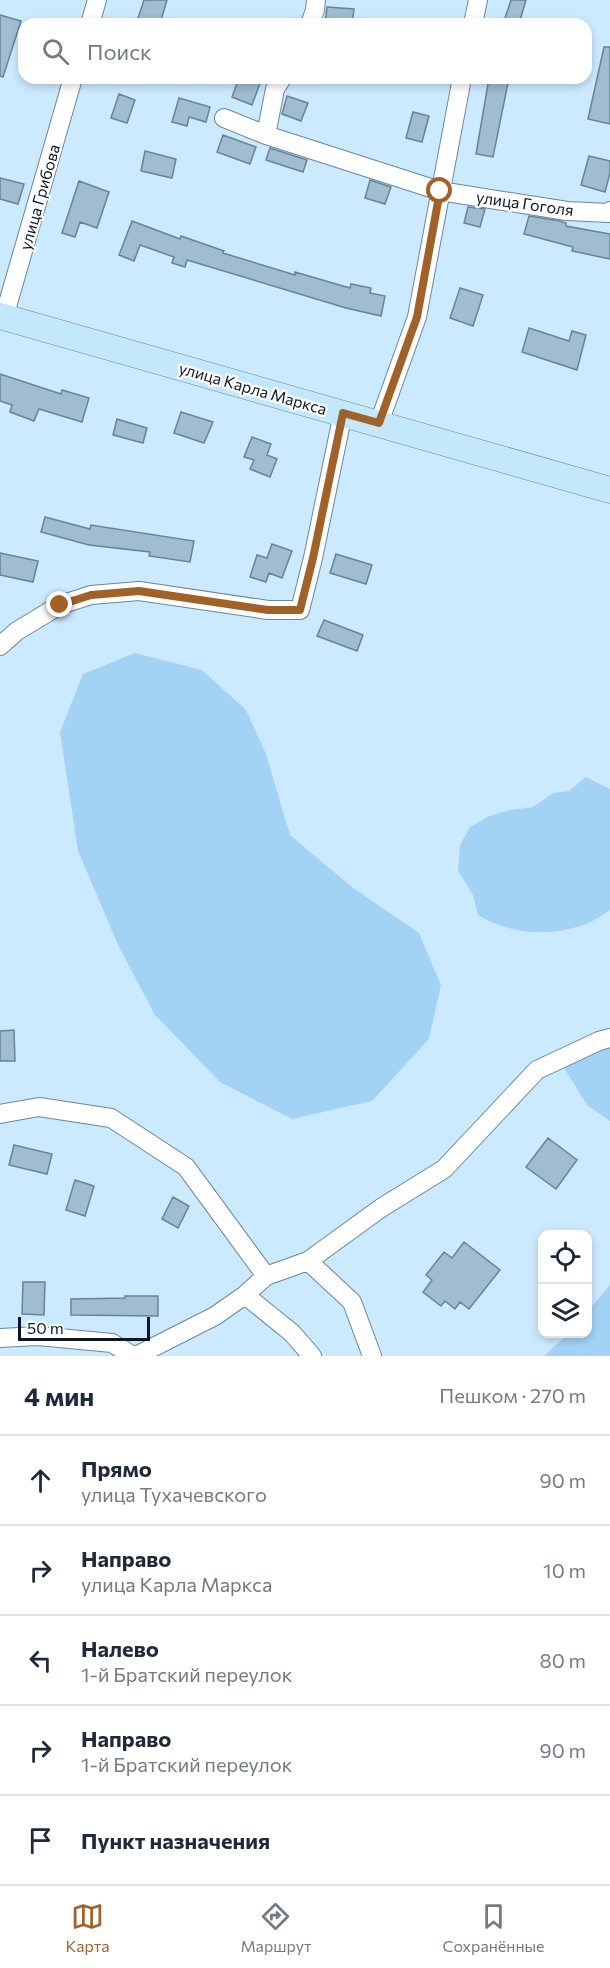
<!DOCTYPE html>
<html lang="ru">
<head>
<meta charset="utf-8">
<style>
	:root { --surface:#fff; --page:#f6f6f7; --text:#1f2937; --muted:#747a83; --line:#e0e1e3; --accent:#a1622a }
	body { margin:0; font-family:Commissioner,sans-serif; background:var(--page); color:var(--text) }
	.controls { position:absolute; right:18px; bottom:18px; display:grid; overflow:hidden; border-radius:12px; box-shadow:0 3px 9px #0003 }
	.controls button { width:54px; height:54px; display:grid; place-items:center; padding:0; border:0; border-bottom:2px solid var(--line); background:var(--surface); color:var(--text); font:30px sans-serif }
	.scale { position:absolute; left:18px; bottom:15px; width:132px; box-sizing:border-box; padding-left:6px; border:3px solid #0d171f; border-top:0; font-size:16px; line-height:21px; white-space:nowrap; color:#0d171f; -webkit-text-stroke:4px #fff; paint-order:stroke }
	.stop { position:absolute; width:18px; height:18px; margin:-14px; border:4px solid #a1622a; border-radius:50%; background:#fff }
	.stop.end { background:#a1622a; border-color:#fff; box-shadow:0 2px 6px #0008 }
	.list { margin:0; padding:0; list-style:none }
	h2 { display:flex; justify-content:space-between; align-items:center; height:78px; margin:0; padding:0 24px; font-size:26px }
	h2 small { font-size:20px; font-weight:400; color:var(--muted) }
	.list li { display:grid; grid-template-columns:39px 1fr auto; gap:18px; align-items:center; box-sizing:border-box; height:90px; padding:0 24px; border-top:2px solid var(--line) }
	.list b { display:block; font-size:22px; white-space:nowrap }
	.list p { margin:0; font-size:20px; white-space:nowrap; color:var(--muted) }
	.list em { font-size:20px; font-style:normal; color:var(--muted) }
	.icon { flex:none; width:33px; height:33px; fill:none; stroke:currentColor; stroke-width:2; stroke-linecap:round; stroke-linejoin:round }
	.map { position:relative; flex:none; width:610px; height:1356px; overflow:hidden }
	.search { position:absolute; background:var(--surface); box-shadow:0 3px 9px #0003; left:18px; right:18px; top:18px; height:66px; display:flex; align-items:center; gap:15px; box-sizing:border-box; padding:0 21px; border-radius:18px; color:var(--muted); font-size:22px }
	.sheet { height:528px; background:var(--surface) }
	nav { display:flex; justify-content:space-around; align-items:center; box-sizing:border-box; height:84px; border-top:2px solid var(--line); background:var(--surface); font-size:16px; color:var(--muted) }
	nav a { display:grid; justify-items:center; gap:3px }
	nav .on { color:var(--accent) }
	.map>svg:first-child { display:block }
	.green { fill:#a2d3f5 }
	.building { fill:#9fbcd0; stroke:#688396; stroke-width:1.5 }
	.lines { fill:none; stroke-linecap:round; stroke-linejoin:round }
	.street-casing { stroke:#6a8699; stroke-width:20 }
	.secondary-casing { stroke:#6a8699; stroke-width:27 }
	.street { stroke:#fff; stroke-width:18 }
	.secondary { stroke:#c3e8fc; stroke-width:26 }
	.route { stroke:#a1622a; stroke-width:8 }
	.labels { text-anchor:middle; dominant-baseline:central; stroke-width:4.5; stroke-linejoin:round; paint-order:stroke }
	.street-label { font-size:16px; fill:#0d171f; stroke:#fff }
</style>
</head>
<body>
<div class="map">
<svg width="610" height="1356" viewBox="0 0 610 1356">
	<rect width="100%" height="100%" fill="#cceaff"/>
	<path class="green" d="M135,653L202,670L246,710L266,754L290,835L352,887L419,933L441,985L429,1039L372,1101L292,1119L220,1082L155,1015L119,947L78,851L60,732L83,674Z
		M586,777L610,789V910C602,915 594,921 586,924C551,937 510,935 478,915L473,895L458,871L460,845L470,827L489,816L510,810L533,807L553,793L569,791Z
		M610,1047V1121L587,1105L563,1066L584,1053Z
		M610,1285V1356H544L568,1334H588V1311Z"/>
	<path class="building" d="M144,0H167L160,24H148L137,21Z
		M511,0H526L519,24H503Z
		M327,7L354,9L352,24H325Z
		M0,15L21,21L3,77L0,76Z
		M604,47H610V124L588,119Z
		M239,78H262L252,105L232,97Z
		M489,78H509L493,157L476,154Z
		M119,94L135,100L127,123L111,118Z
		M287,96L308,103L301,121L282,114Z
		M179,98L210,107L206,122L189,117L187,126L172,122Z
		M413,112L429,116L422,142L406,138Z
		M223,135L256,147L250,164L217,152Z
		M270,148L307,160L303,172L266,160Z
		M145,151L176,159L172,178L141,171Z
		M589,156L610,161V173L605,192L581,185Z
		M0,178L24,184L18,204L0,199Z
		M370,180L391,187L385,204L365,198Z
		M79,181L109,192L97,228L80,222L75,237L62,233Z
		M468,207L485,209L480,227L464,223Z
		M529,216L560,221L566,223V226L610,234V259L572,251L573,247L524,234Z
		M132,221L180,239L181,236L224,251L223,253L295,275V272L350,288L351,284L371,288L370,293L385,296L381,316L346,308L187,260L185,267L172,263L174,257L140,245L134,261L119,255Z
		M460,288L483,295L473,326L450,318Z
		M529,328L569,341L572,331L586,335L577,370L522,352Z
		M0,374L61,394L62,390L89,398L82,422L39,409L34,421L10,412L12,405L0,401Z
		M181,412L213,422L204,443L174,433Z
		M117,419L147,428L143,443L113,435Z
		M252,437L271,444L267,455L277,459L270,477L250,469L254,460L244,457Z
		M45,517L90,529L91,525L194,541L190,562L149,556L150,552L89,545L41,532Z
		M272,544L292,551L282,578L269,573L266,582L250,577L257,555L267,558Z
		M0,553L38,561L33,582L0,575Z
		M336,554L372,565L366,584L330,573Z
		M324,620L363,635L357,651L317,636Z
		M14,1030L15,1061H0V1031Z
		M548,1138L577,1160L556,1189L526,1167Z
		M14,1145L52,1154L47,1174L9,1165Z
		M75,1180L94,1186L85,1216L66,1210Z
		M173,1197L189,1206L178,1228L162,1219Z
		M464,1242L500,1270L469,1309L460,1302L455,1309L445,1301L441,1306L423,1292L432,1280L426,1275L444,1252L452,1258Z
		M23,1282H45L44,1315L22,1314Z
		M125,1296H158V1316L71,1315V1299L125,1298Z"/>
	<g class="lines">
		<defs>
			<path id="street" d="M90,24L97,0
				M310,24L315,10L316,0
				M473,24L478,0
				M224,118L266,135L440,191L567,211L609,213L610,211
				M266,135L275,89L282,78
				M4,317L73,78
				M379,423L417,317L462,78
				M0,646L17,631L60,605L91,595L139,591L268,610H300L313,558L343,413
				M0,1114L39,1107L111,1118L186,1167L266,1276
				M308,1261L352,1302L372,1356
				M245,1295L292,1333L312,1356
				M0,1338L38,1336L112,1343L133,1356
				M136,1356L215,1316L245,1295L266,1276L308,1261L381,1208L444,1169L537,1070L599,1041L610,1038"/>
			<path id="secondary" d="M0,316L610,490"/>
		</defs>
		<use href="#street" class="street-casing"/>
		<use href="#secondary" class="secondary-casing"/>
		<use href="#street" class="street"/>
		<use href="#secondary" class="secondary"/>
	</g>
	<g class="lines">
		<path class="route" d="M60,605L91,595L139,591L268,610H300L313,558L343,413L379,423L417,317L440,191"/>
	</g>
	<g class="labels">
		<g class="street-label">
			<text transform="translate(39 197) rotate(-74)">улица Грибова</text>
			<text transform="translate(525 203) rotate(8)">улица Гоголя</text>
			<text transform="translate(253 388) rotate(16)">улица Карла Маркса</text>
		</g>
	</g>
</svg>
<div class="controls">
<button><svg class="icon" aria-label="locate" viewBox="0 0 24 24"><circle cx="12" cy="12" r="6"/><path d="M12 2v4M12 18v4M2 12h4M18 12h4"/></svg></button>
<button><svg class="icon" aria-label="layers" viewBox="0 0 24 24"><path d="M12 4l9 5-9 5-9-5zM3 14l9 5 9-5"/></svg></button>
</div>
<div class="scale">50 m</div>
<div class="stop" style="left:440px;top:191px"></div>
<div class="stop end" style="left:60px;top:605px"></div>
<div class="search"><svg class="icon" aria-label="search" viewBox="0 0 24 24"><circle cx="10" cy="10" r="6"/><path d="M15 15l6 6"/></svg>Поиск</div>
</div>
<section class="sheet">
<h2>4 мин<small>Пешком · 270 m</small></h2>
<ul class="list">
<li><svg class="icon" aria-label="ahead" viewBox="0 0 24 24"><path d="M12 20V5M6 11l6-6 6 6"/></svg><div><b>Прямо</b><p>улица Тухачевского</p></div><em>90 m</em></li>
<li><svg class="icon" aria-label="right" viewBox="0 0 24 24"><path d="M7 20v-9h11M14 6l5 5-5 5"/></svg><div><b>Направо</b><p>улица Карла Маркса</p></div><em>10 m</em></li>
<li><svg class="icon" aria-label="left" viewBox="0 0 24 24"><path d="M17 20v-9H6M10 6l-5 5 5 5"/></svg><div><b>Налево</b><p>1-й Братский переулок</p></div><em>80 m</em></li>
<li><svg class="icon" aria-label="right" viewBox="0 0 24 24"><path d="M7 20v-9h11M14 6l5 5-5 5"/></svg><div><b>Направо</b><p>1-й Братский переулок</p></div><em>90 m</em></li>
<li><svg class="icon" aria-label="arrive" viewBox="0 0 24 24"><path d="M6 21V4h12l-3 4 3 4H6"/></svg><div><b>Пункт назначения</b></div></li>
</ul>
</section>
<nav>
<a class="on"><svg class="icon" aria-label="map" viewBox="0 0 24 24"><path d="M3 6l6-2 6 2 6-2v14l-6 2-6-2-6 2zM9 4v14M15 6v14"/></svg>Карта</a>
<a><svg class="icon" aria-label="directions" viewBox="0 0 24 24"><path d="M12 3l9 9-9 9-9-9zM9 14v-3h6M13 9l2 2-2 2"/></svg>Маршрут</a>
<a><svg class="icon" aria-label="saved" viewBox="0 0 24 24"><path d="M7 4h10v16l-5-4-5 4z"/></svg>Сохранённые</a>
</nav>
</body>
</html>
